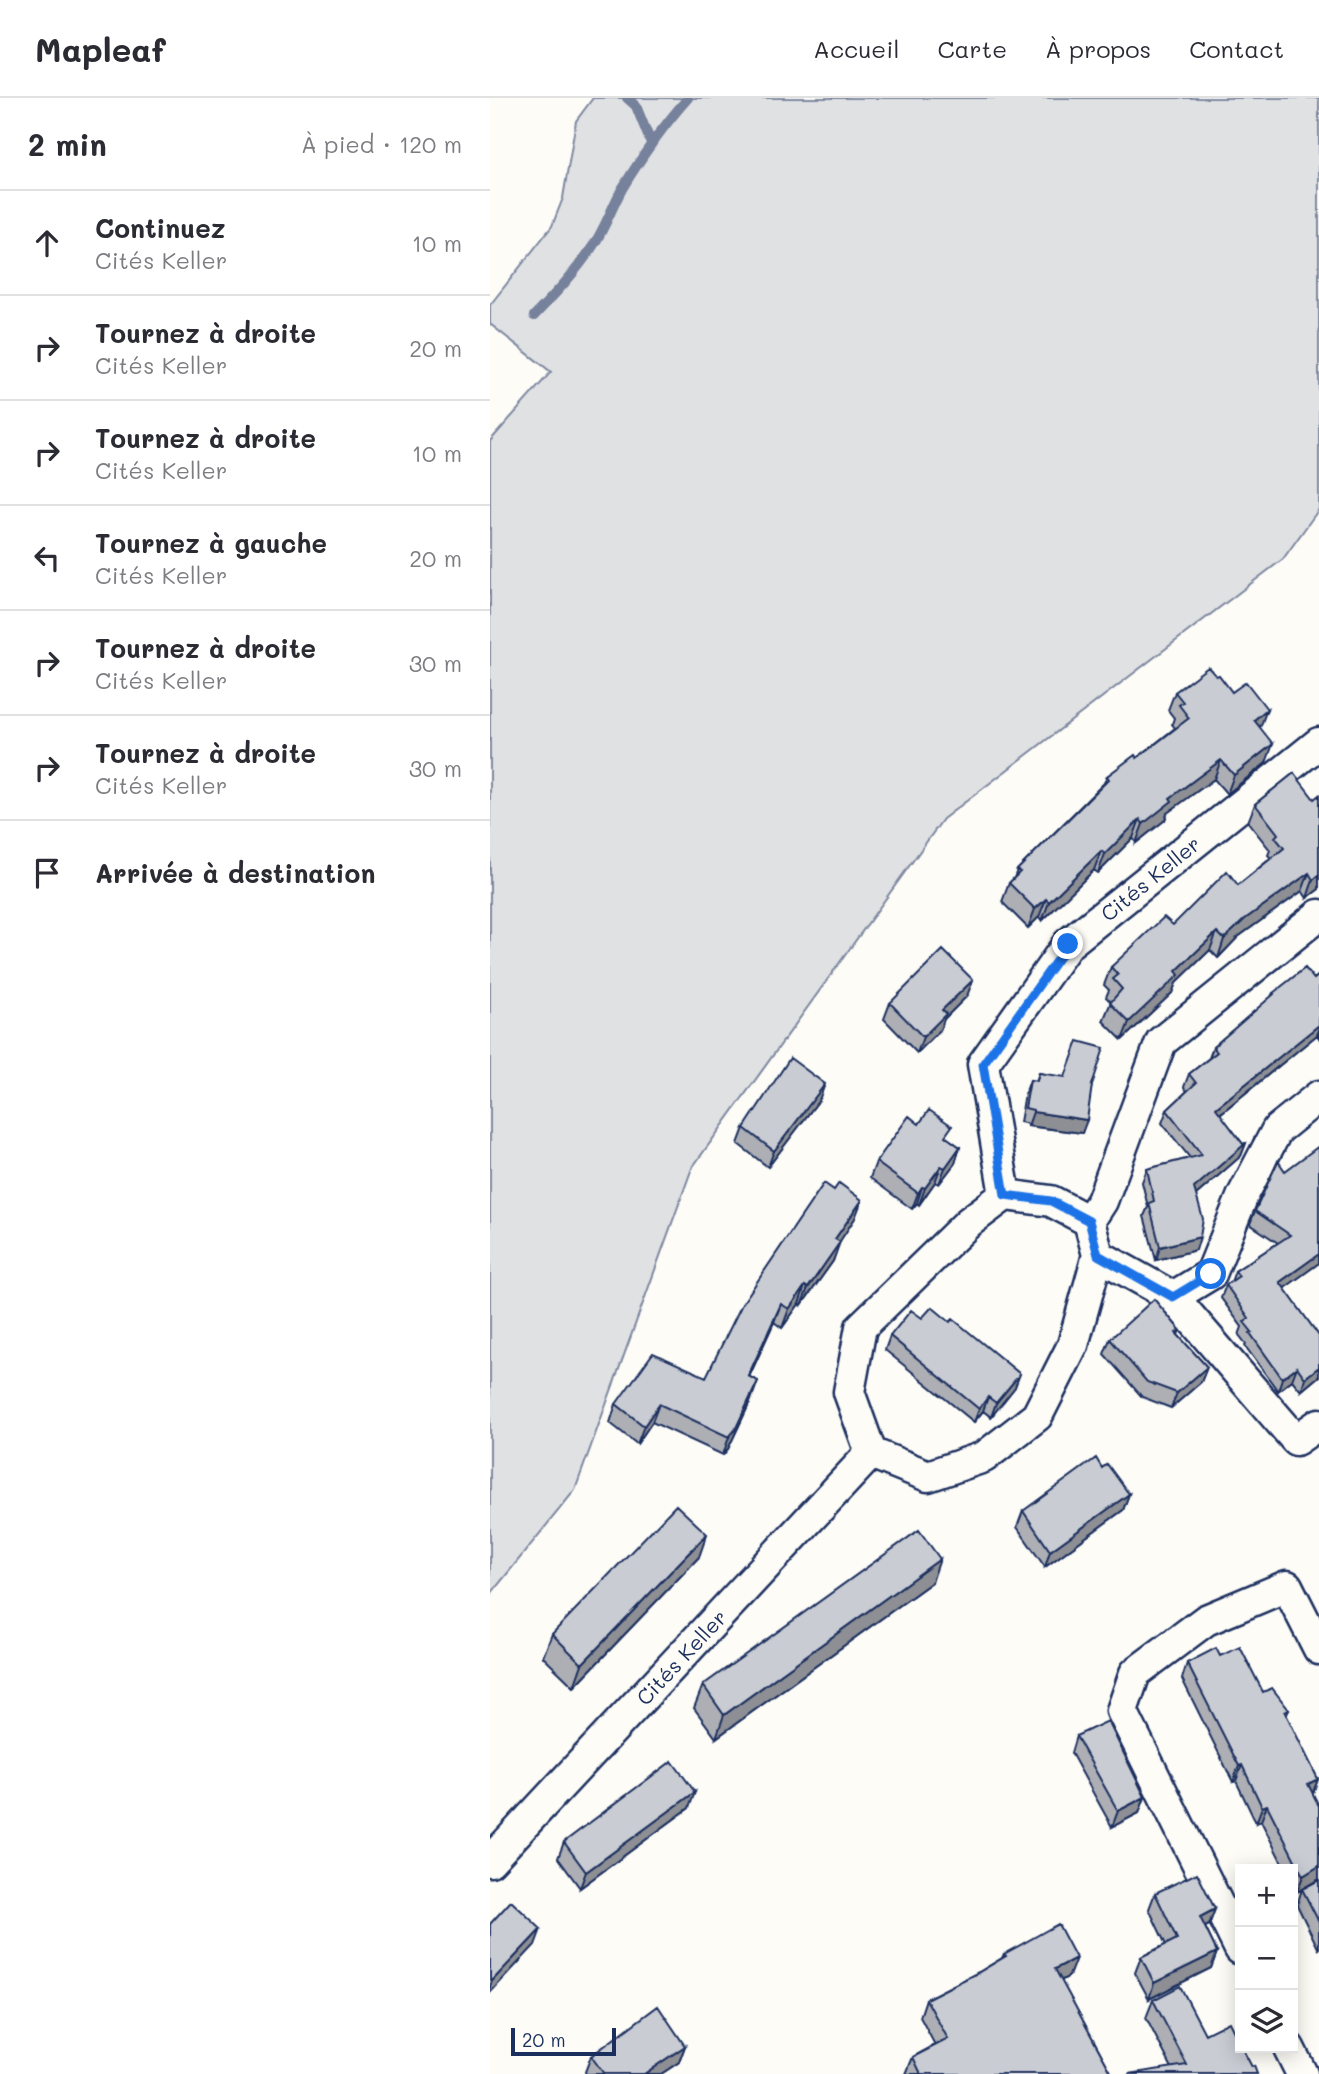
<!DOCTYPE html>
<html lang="fr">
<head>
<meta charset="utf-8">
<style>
	:root { --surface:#fff; --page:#f2f2f3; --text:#2b2b33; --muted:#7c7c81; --line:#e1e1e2 }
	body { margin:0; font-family:Mali,sans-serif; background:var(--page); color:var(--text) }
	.controls { position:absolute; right:21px; bottom:21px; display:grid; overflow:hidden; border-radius:0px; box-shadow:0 4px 18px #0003 }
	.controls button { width:63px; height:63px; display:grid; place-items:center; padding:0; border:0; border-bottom:2px solid var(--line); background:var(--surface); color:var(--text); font:35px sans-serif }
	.scale { position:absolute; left:21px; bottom:18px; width:105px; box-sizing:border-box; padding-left:7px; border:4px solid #1b2f5e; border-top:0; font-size:19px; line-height:24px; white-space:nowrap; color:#1b2f5e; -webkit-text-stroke:5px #fdfcf7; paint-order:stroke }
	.stop { position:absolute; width:21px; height:21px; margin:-16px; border:5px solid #1a73e8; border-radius:50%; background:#fff }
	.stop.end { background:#1a73e8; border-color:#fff; box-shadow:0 2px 7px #0008 }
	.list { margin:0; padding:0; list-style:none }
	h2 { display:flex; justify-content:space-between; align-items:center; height:91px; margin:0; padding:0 28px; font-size:30px }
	h2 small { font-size:23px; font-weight:400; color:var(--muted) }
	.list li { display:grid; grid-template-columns:46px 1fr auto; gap:21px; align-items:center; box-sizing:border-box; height:105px; padding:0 28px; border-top:2px solid var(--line) }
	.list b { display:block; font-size:26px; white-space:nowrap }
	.list p { margin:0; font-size:23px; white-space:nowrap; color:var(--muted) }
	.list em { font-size:23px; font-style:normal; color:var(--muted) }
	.icon { flex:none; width:38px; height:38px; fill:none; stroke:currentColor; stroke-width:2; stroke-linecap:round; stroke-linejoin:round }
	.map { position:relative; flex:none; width:829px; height:1976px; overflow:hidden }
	header { display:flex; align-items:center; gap:42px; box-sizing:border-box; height:98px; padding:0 35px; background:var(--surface); border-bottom:2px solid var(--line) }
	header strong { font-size:33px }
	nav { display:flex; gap:38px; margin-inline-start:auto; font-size:24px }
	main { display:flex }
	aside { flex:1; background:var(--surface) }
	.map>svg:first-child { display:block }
	.green { fill:#e0e1e3; stroke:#7e88a0; stroke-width:2 }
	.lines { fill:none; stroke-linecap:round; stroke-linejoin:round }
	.stream { stroke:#76819c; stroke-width:10 }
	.street-casing { stroke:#1b2f5e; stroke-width:35 }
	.street { stroke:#fdfcf7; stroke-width:30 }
	.wall { fill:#adafb5; stroke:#1b2f5e; stroke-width:2 }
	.shaded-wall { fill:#8d8f94; stroke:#1b2f5e; stroke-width:2 }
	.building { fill:#c9ccd3; stroke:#1b2f5e; stroke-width:2 }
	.route { stroke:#1a73e8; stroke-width:9 }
	.labels { text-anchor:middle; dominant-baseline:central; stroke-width:5; stroke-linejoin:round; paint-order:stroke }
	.street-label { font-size:21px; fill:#1b2f5e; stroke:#fdfcf7 }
</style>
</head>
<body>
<header>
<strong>Mapleaf</strong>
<nav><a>Accueil</a><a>Carte</a><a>À propos</a><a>Contact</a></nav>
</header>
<main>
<aside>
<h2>2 min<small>À pied · 120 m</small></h2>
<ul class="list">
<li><svg class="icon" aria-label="ahead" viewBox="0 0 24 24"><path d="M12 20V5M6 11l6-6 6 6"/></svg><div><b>Continuez</b><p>Cités Keller</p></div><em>10 m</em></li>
<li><svg class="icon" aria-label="right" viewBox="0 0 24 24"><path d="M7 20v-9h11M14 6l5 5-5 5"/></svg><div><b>Tournez à droite</b><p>Cités Keller</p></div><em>20 m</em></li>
<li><svg class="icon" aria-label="right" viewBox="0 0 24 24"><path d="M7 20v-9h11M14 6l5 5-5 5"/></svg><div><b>Tournez à droite</b><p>Cités Keller</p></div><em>10 m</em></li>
<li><svg class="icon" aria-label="left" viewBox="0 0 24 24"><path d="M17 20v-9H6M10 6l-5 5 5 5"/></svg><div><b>Tournez à gauche</b><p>Cités Keller</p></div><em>20 m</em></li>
<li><svg class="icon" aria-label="right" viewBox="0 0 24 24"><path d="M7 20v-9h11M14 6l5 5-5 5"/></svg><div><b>Tournez à droite</b><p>Cités Keller</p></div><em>30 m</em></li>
<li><svg class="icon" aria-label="right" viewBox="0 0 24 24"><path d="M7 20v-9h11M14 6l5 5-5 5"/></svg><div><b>Tournez à droite</b><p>Cités Keller</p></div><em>30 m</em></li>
<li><svg class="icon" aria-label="arrive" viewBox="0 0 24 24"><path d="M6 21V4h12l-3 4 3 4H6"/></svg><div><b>Arrivée à destination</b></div></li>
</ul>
</aside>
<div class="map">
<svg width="829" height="1976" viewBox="0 0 829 1976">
	<rect width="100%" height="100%" fill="#fdfcf7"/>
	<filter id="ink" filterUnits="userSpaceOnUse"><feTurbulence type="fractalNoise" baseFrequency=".0143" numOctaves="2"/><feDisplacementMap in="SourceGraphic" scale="14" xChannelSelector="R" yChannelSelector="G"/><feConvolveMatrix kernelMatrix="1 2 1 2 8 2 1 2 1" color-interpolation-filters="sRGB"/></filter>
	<g filter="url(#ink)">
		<path class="green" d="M103,0H829V411L793,461L453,721L202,1070L85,1392L0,1497V343L61,274L0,226V207L62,128L73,100L86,23Z"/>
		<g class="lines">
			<path class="stream" d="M137,0L146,8L161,45
				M44,218C65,196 86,174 103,148C115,130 122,109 132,91C152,58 173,28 198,0"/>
			<defs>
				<path id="street" d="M515,1097L493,966L578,846L829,645
					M608,1157L683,1199L721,1176L753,1097L787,1032L829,998
					M683,1199L806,1342L829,1326
					M381,1355L359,1294L371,1229L479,1124L515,1097L561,1103L599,1123
					M0,1763L381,1355L438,1378L494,1359L547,1318L583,1247L608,1157L599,1123L612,1103L671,944L829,817
					M750,1851L632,1613L645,1575L716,1522L797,1488L829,1551
					M799,1950L812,1976"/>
			</defs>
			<use href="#street" class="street-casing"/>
			<use href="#street" class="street"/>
		</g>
		<path class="wall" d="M685,594L770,630L776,665L737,696L724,681L677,715L675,722L646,745L643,740L608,775L604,772L552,823L549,819L538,830L512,804L519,785L524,780L527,772L614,685L617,678L647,660L685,630L682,626L684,620L678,612Z
			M804,675L829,791L817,800L812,793L748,839L728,860L720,852L686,885L682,895L632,942L613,923L621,904L616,899L619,892L614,887L621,869L683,827L748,787L781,760L778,757L780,752L758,724L765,706Z
			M829,877V940L827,937L730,1016L753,1046L756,1045L751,1058L706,1097V1152L666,1162L654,1118L658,1109L652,1084L657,1071L700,1060L672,1025L677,1012L697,993L694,989L699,976L719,960L723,949L781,899L783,895L824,881Z
			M477,898L454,921L450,932L427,955L394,921L400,905Z
			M549,975L602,987L592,1035L538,1028V1026L530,1024L535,996L540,982L546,983Z
			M329,1002L278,1069L248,1046L254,1030Z
			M429,1026L457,1040L470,1049L465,1065L449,1086L445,1084L429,1107L427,1105L422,1111L380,1080L386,1064Z
			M788,1063L829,1165L794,1190L829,1238V1278L811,1293L802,1282L788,1293L755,1248L756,1246L749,1237L752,1229L731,1200L736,1187L741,1184L745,1173L788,1145L760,1126L765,1113Z
			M365,1120L349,1144L343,1163L311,1208L309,1206L292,1230L284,1224L259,1279L261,1302L238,1351L233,1357L162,1324L147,1346L120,1325L126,1306L216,1279Z
			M432,1220L525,1289L501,1319L493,1313L484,1324L395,1252L400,1238Z
			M690,1232L688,1237L717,1269L711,1284L681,1310L652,1299L614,1256L620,1241Z
			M639,1396L633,1412L555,1469L527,1429L533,1413Z
			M209,1459L84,1589L53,1559L62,1536Z
			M442,1484L226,1640L204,1610L213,1587Z
			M730,1558L773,1594L799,1612L796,1618L828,1681L823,1695L815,1789L829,1782V1852L807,1807L812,1791L807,1794L803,1786V1771H795L771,1723L766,1725L746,1683L743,1684L692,1581L697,1565Z
			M586,1638L655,1699L649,1715L622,1729L581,1655Z
			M199,1710L90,1790L68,1760L74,1744Z
			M665,1795L725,1811L719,1827L715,1829L727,1854L721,1870L659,1901L645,1875L651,1859L676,1847L659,1811Z
			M514,1856L579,1878L571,1883L622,1976H416L423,1959L445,1947L430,1919L436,1901L489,1874L512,1860Z
			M663,1902L715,1936L762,1969L682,1970L656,1920Z
			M195,1948L189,1964L171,1976H96L95,1974L101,1958Z"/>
		<path class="shaded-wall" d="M777,611L770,630L764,622Z
			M783,646L776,665L737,696L744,677Z
			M731,662L724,681L677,715L675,722L646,745L653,726L680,700Z
			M650,721L643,740L608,775L615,756Z
			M611,753L604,772L552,823L559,804Z
			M819,775L812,793L748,839L728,860L734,841L755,821Z
			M829,777V791L817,800L823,782Z
			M556,801L549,819L538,830L545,811Z
			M727,834L720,852L686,885L682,895L632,942L639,924L686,873Z
			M483,882L477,898L454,921L450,932L427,955L433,939L452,912Z
			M829,927V932L827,937L721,1023L726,1010Z
			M335,986L329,1002L278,1069L284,1053Z
			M543,1014L597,1022L592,1035L538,1028Z
			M756,1045L751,1058L699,1103L704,1090Z
			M470,1049L465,1065L449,1086L455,1070Z
			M451,1068L445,1084L429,1107L435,1090Z
			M432,1089L427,1105L422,1111L428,1095Z
			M372,1102L365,1120L339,1160L345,1141Z
			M710,1139L706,1152L666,1162L670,1149Z
			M350,1144L343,1163L311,1208L318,1190Z
			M829,1156V1165L785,1197L790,1184Z
			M315,1188L309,1206L292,1230L299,1211Z
			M291,1206L284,1224L251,1296L258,1278Z
			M717,1269L711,1284L681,1310L687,1295Z
			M807,1269L802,1282L788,1293L792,1280Z
			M829,1269V1278L811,1293L815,1280Z
			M530,1276L525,1289L501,1319L506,1305Z
			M268,1283L261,1302L238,1351L233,1357L239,1339Z
			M498,1299L493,1313L484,1324L489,1311Z
			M169,1306L162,1324L147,1346L154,1328Z
			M639,1396L633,1412L555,1469L560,1453Z
			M217,1436L209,1459L84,1589L92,1566Z
			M450,1461L442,1484L226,1640L234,1617Z
			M752,1667L746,1683L743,1684L749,1668Z
			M828,1681L822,1697L818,1686Z
			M205,1694L199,1710L90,1790L96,1774Z
			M655,1699L649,1715L622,1729L628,1713Z
			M777,1707L771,1723L766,1725L772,1709Z
			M829,1768V1781L807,1794L813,1778Z
			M725,1811L719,1827L704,1835L710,1819Z
			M51,1831L45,1847L0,1895V1888L2,1883Z
			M727,1854L721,1870L659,1901L664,1885Z
			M586,1860L579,1878L558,1890L565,1871Z
			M195,1948L189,1964L171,1976H154Z"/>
		<path class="building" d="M718,569L726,578L729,577L742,594L756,584L777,611L764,622L783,646L744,677L731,662L680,700L682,703L653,726L650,721L615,756L611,753L559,804L556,801L545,811L519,785L530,774L527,772L619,681L617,678L645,657L647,660L699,620L689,607L693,604L685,594Z
			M804,675L824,701L829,697V777L823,782L819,775L755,821L734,841L727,834L686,873L689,877L639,924L620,905L632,891L623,881L628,877L621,869L674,819L683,827L737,773L748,787L794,750L785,739L788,736L765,706Z
			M453,852L483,882L452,912L456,916L433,939L400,905Z
			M815,870L824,881L829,877V927L726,1010L753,1046L756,1045L704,1090L713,1121L710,1139L670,1149L659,1105L664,1103L657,1071L712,1057L677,1012L706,985L699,976L727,954L723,949L784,896L783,895Z
			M588,943L614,950L602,987L597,1022L543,1014V1012L535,1010L540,982L547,983L549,975L575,979Z
			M300,960L335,986L284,1053L254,1030Z
			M439,1012L462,1028L455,1038L470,1049L455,1070L451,1068L435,1090L432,1089L428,1095L386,1064L419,1018L429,1026Z
			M829,1048V1156L790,1184L829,1238V1269L815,1280L807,1269L792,1280L760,1235L762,1234L754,1224L759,1220L736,1187L749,1178L745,1173L800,1137L765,1113L788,1063L795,1073Z
			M334,1085L344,1092L349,1085L372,1102L345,1141L350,1144L318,1190L315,1188L299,1211L291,1206L258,1278L268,1283L245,1332L239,1339L169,1306L154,1328L126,1306L163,1255L216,1279L252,1206Z
			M664,1201L690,1232L686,1235L717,1269L687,1295L657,1284L620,1241Z
			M442,1209L460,1224L463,1221L530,1276L506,1305L498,1299L489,1311L400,1238L421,1212L432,1220Z
			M606,1360L612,1370L617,1366L639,1396L560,1453L533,1413Z
			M186,1407L217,1436L92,1566L62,1536Z
			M429,1432L450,1461L234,1617L213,1587Z
			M750,1549L773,1594L782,1590L799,1612L795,1614L828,1681L818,1686L829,1708V1768L813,1778L777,1707L772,1709L752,1667L749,1668L697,1565L726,1550L730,1558Z
			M618,1623L655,1699L628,1713L586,1638Z
			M182,1663L205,1694L96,1774L74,1744Z
			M707,1775L725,1811L710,1819L727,1854L664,1885L651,1859L687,1841L665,1795Z
			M829,1782V1824L812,1791Z
			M21,1803L51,1831L2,1883L0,1881V1826Z
			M568,1826L586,1860L565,1871L622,1976H431L423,1959L458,1941L436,1901L489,1874L516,1858L514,1856Z
			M690,1888L715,1936L739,1924L750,1946V1950H752L762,1969L764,1968L767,1976H639L697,1967L663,1902Z
			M168,1908L195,1948L154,1976H114L101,1958Z"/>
	</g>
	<g class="lines" filter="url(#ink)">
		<path class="route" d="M578,846L493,966L515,1097L561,1103L599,1123L608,1157L683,1199L721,1176"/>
	</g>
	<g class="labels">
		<g class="street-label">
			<text transform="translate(660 780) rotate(-39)">Cités Keller</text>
			<text transform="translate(191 1559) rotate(-47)">Cités Keller</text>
		</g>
	</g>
</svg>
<div class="controls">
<button>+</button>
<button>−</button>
<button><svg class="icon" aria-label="layers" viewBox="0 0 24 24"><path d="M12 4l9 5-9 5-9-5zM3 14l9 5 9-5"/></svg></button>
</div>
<div class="scale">20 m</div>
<div class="stop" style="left:721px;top:1176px"></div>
<div class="stop end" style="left:578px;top:846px"></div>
</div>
</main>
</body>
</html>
